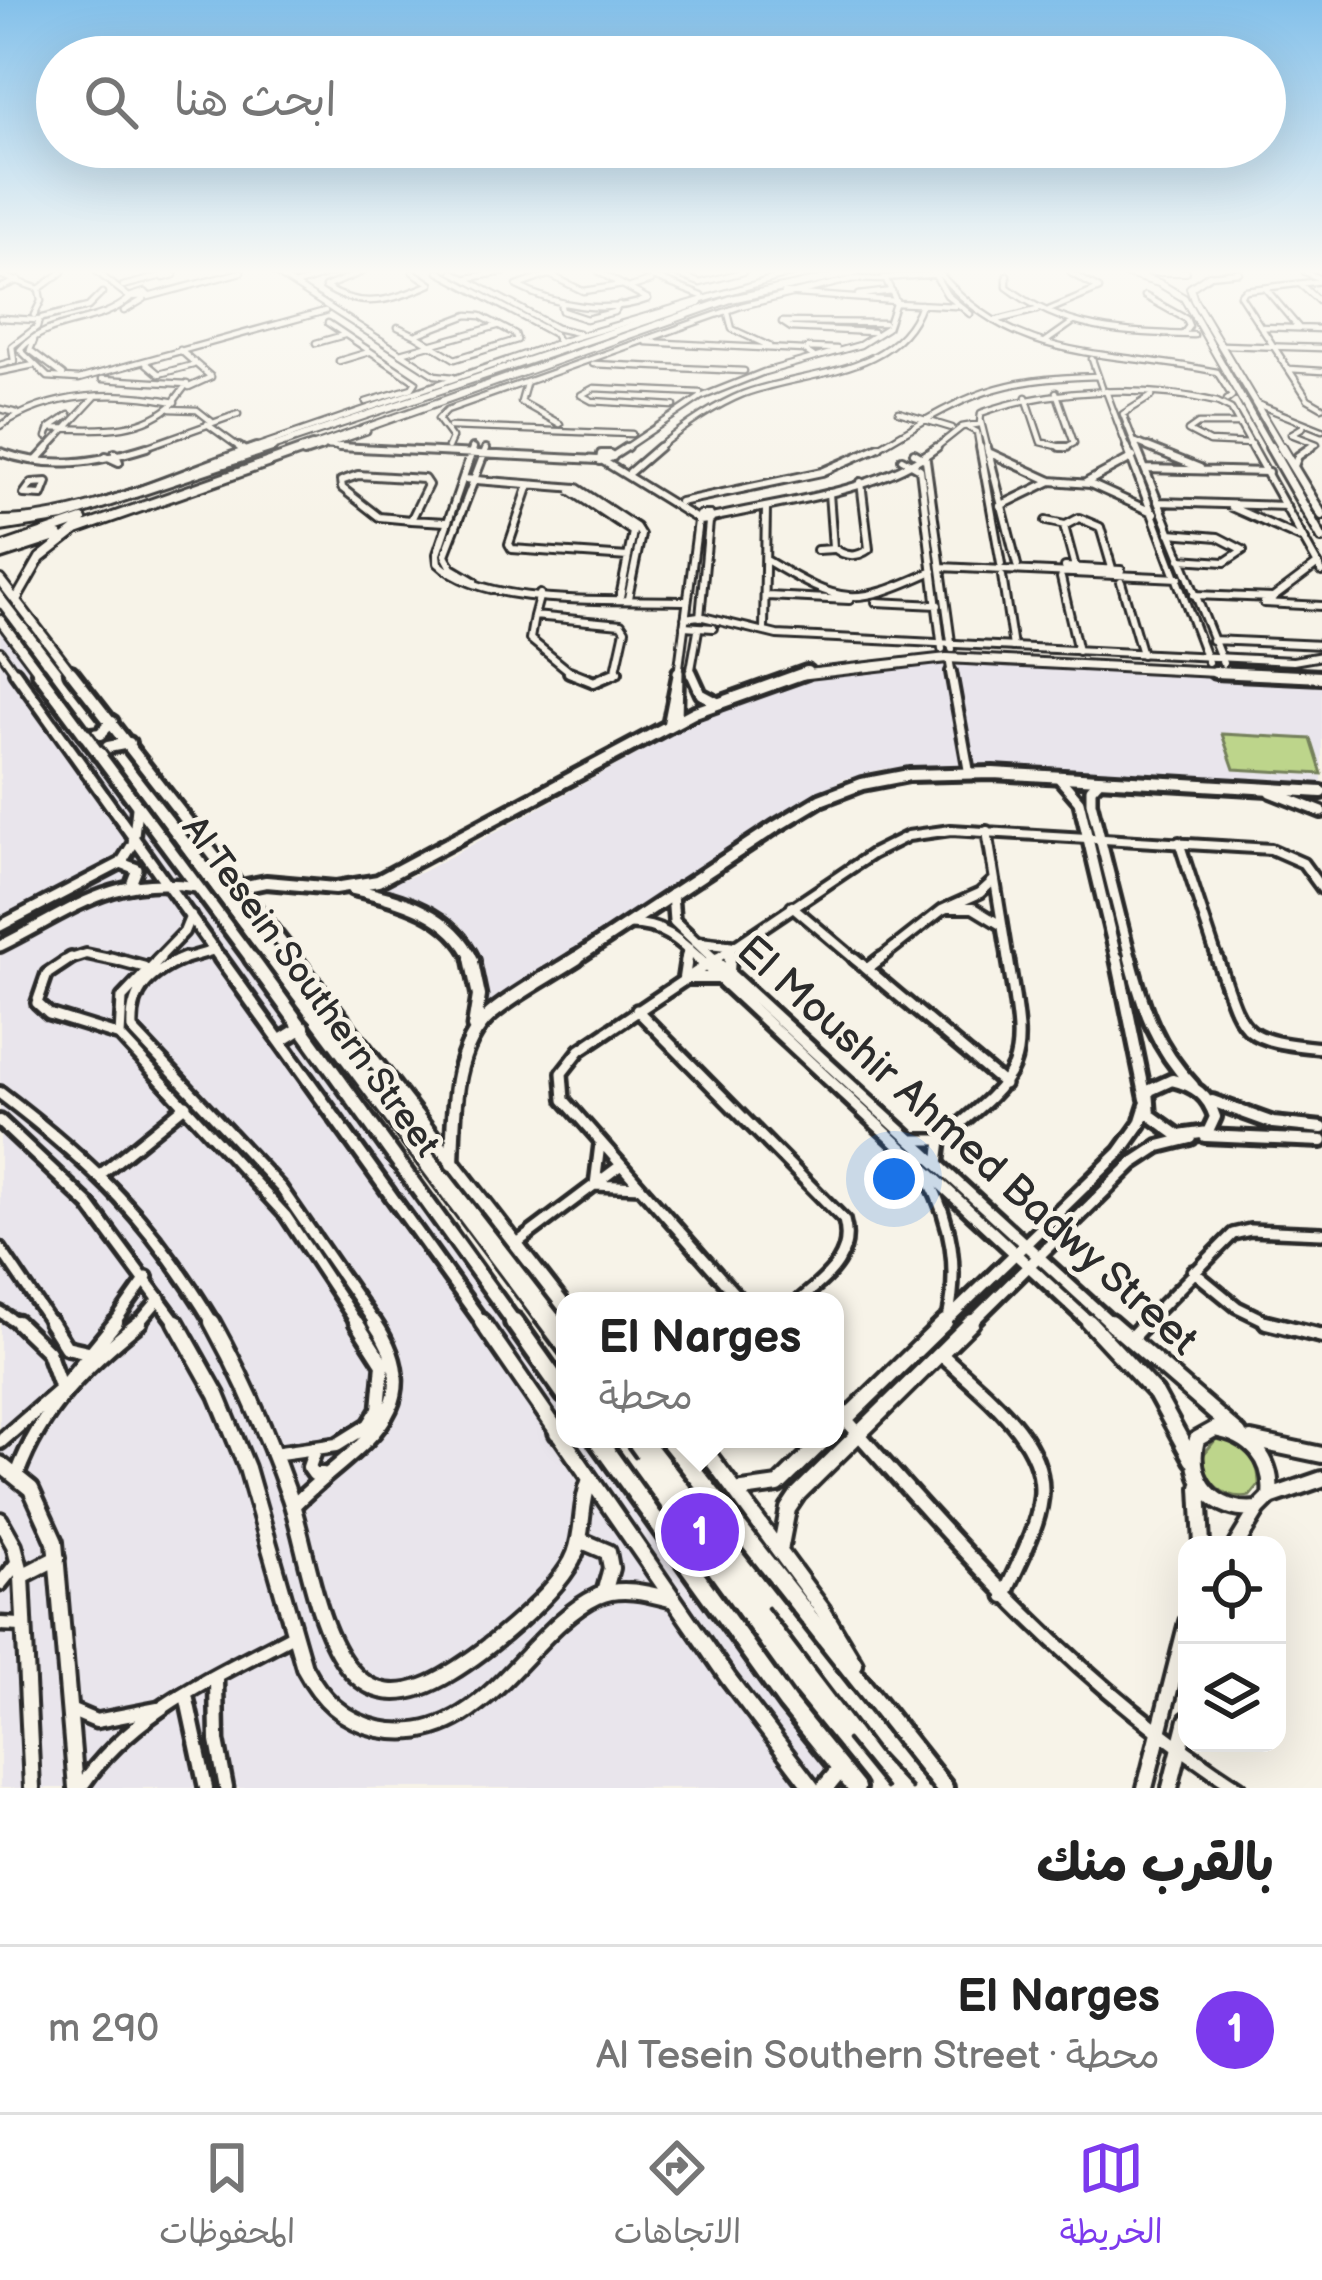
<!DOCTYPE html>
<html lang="ar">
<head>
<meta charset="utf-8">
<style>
	:root { --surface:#fff; --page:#f6f6f6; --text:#222; --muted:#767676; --line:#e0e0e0; --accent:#7c3aed }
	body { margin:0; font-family:"Balsamiq Sans","Playpen Sans Arabic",sans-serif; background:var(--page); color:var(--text); direction:rtl }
	.controls { position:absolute; right:36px; bottom:36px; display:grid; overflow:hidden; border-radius:24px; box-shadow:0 12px 48px #0002 }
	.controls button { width:108px; height:108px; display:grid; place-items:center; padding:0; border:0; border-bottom:3px solid var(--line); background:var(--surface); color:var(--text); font:60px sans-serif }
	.you { position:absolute; left:894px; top:1179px; width:42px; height:42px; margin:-30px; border:9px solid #fff; border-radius:50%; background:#1a73e8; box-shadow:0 0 0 18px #1a73e833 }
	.badge { display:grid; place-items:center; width:78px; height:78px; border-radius:50%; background:var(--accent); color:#fff; font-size:39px; font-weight:700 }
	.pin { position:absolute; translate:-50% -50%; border:6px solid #fff; box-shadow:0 3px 12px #0006 }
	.popup { position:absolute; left:556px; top:1292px; width:288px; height:156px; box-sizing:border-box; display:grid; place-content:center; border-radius:24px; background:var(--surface); filter:drop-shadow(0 3px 9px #0005); font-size:39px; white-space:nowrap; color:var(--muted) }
	.popup b { font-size:45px; color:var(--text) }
	.popup::after { content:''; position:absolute; left:50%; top:100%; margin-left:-24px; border:24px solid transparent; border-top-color:var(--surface) }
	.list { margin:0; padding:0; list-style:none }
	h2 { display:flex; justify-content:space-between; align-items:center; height:156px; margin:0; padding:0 48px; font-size:51px }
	h2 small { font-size:39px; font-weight:400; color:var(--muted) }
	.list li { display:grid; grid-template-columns:78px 1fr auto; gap:36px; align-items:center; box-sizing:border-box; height:168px; padding:0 48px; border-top:3px solid var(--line) }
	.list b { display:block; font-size:45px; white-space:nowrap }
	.list p { margin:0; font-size:39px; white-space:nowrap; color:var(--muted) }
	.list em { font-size:39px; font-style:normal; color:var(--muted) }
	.icon { flex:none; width:66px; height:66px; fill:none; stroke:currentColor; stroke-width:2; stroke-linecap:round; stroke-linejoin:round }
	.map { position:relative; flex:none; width:1322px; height:1788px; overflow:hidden; direction:ltr }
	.search { position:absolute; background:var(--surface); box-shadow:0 12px 48px #0002; left:36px; right:36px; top:36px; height:132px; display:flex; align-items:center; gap:30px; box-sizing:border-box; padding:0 42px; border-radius:66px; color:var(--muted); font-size:45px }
	.sheet { height:324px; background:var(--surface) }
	nav { display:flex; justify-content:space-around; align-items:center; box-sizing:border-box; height:168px; border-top:3px solid var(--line); background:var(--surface); font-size:33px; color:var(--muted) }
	nav a { display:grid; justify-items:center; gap:6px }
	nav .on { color:var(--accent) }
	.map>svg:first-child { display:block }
	.built { fill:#e9e5ec }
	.green { fill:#bdd58b; stroke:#74805b; stroke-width:3 }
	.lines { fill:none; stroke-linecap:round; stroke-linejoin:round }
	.minor-far4-casing { stroke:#2b2b2b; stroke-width:9 }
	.minor-far3-casing { stroke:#2b2b2b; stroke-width:12 }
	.minor-far2-casing { stroke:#2b2b2b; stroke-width:16 }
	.minor-far1-casing { stroke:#2b2b2b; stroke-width:18 }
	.minor-casing { stroke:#2b2b2b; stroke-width:21 }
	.tertiary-far4-casing { stroke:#2b2b2b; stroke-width:9 }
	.tertiary-far3-casing { stroke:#2b2b2b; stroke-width:12 }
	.tertiary-far2-casing { stroke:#2b2b2b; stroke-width:18 }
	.tertiary-far1-casing { stroke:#2b2b2b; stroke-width:20 }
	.tertiary-casing { stroke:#2b2b2b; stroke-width:22 }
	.secondary-far3-casing { stroke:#2b2b2b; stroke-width:10 }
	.secondary-far2-casing { stroke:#2b2b2b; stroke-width:14 }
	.secondary-far1-casing { stroke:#2b2b2b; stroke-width:20 }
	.secondary-casing { stroke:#2b2b2b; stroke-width:21 }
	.primary-far4-casing { stroke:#2b2b2b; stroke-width:10 }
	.primary-far3-casing { stroke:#2b2b2b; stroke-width:14 }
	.primary-far2-casing { stroke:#2b2b2b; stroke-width:20 }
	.primary-far1-casing { stroke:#2b2b2b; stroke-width:21 }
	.primary-casing { stroke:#2b2b2b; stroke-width:26 }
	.minor-far4 { stroke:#f7f3e8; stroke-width:4.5 }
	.minor-far3 { stroke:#f7f3e8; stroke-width:6 }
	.minor-far2 { stroke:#f7f3e8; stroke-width:8 }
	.minor-far1 { stroke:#f7f3e8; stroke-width:9 }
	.minor { stroke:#f7f3e8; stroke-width:12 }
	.tertiary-far4 { stroke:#f7f3e8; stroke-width:4.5 }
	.tertiary-far3 { stroke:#f7f3e8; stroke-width:6 }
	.tertiary-far2 { stroke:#f7f3e8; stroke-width:9 }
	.tertiary-far1 { stroke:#f7f3e8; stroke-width:10 }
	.tertiary { stroke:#f7f3e8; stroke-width:14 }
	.secondary-far3 { stroke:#f7f3e8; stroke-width:6 }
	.secondary-far2 { stroke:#f7f3e8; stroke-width:8 }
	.secondary-far1 { stroke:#f7f3e8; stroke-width:10 }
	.secondary { stroke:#f7f3e8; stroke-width:12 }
	.primary-far4 { stroke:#f7f3e8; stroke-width:6 }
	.primary-far3 { stroke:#f7f3e8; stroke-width:8 }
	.primary-far2 { stroke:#f7f3e8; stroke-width:10 }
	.primary-far1 { stroke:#f7f3e8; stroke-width:12 }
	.primary { stroke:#f7f3e8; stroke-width:16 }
	.rail-far1 { stroke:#2b2b2b; stroke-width:3 }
	.rail { stroke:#2b2b2b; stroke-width:4.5 }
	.labels { text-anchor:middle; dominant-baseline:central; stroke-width:10; stroke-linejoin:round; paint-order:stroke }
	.street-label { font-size:36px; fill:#2b2b2b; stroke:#f7f3e8 }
	.near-street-label { font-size:42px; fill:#2b2b2b; stroke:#f7f3e8 }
</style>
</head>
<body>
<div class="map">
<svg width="1322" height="1788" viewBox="0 0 1322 1788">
	<rect width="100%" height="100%" fill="#f7f3e8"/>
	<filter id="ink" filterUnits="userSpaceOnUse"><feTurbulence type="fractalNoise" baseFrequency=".00833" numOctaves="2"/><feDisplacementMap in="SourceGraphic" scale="24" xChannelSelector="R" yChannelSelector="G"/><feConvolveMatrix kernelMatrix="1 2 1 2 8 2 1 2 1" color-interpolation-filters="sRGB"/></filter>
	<g filter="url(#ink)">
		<path class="built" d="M0,629L565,1397V1439H596L852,1788H0Z
			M933,662L1322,684V785L974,764L883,769L844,779L796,804L485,1006L482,959L460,924L419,899L376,889L422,872L725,706L828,674Z"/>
		<path class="green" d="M1222,734L1311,739L1322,774L1234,769Z
			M1216,1439C1243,1440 1260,1459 1259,1485L1250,1496C1223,1501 1204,1481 1203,1455Z"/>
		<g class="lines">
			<defs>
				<path id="minor-far4" d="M286,272H310
					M362,272L325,287C361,311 394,300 431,284L413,272
					M556,272L517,286C556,306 606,315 648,299L599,272
					M672,272L700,283L743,272
					M1305,272L1321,279
					M164,274L174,275L164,278Z
					M548,274L583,291L623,285
					M0,275L39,289L41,301L34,315
					M935,275L947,295L970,314
					M1007,275V287C1063,331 1126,333 1194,335
					M883,278L940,274C1018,366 1112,349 1217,372L1232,396L1227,400
					M1322,281L1245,290L1240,295L1308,399L1322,407
					M1301,285L1322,304
					M123,286L162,276
					M631,287L651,281
					M0,288L19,280
					M1265,288L1298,327
					M39,289L62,272
					M784,293L896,301
					M858,295L892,291
					M1145,296L1186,319L1189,326L1183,334
					M560,303L562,311L586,319L614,312L619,305
					M896,303L955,306
					M1049,310L1099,289L1071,273
					M728,313L732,329L769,346
					M468,315L481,316L515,334L517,340L455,359L415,335Z
					M0,318L37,320
					M42,318L88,307L102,293
					M994,321L1037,310
					M328,323L416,382L412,388L366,402
					M398,327L415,335
					M1263,327L1322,329
					M873,332L791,328L782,322L884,323
					M646,342L804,350L813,356
					M1045,342L1072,323
					M316,343L344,335
					M808,348L837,349
					M180,350L211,377L189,387
					M401,353L497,326
					M1092,359L1102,388
					M339,361L369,352
					M146,363L159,374
					M593,364L744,371
					M0,365L14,361L12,346L37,327L39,320
					M1290,369L1322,371
					M159,374L193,365
					M102,379L187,384L174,401
					M526,384L521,402L560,424
					M1106,391L1128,450
					M1026,397L1041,442L1065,448L1074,443L1056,392
					M674,406L592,401L581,395L594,388L700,393
					M0,409L17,413
					M170,409L197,410L211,421
					M899,412L952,428
					M981,422L988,450
					M207,424L243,450
					M1240,424H1198L1188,431L1209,442L1252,444
					M0,426C51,392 116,390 175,402C141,435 94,429 50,428
					M450,427L632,434
					M967,427L977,432L980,450
					M47,437L50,428L69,415
					M1136,442L1155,450
					M46,450L95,397
					M137,450L238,414
					M655,450C682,428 711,407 743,394C804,371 897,376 921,304
					M874,450C965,397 988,379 1098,376
					M1137,450L1123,414L1152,396"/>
				<path id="minor-far3" d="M239,447L245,451
					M980,447L1001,564
					M987,447L1017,565
					M1060,447H1067
					M1127,447L1208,662
					M1136,447L1223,663
					M1148,447L1200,468
					M0,452C51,470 96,463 147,447
					M988,452L1051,481L1090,484L1154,513
					M914,453L926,460L952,649
					M106,456L119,462L115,453
					M902,459L920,469L942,649
					M37,460L49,447
					M1145,469L1268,472
					M630,472L659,447
					M358,475L424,479L428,485L411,520L379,517L342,488L341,481Z
					M464,479L577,488L636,527L641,535L628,598
					M47,482L42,495L24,494L32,483Z
					M1087,482L1133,457
					M528,488L509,544L512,549L628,557
					M571,491L633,532L620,597
					M829,493L833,547C844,557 857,558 869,549L861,482
					M680,502L822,472L879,447
					M1159,502L1286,506
					M1000,506L1051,481
					M1231,507L1305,540
					M411,520L446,522
					M1046,521L1065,525
					M1170,533L1218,537L1243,550L1225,562L1180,559
					M817,550L834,549
					M768,561C842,605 854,607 933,571
					M941,567L1179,578
					M1065,567L1121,570
					M1075,567L1064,526L1079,518L1100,527L1112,568
					M1002,576L1013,647
					M1061,578L1078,651
					M1121,582L1142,654
					M1194,595L1273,598L1318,564
					M767,596L849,600
					M876,602L938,605
					M1264,603L1322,606
					M534,616L621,624L625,630L615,675
					M534,616L530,639L574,675
					M534,616L540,594
					M764,629L766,508
					M1212,640L1322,645
					M949,658L952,675"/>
				<path id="minor-far2" d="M569,672L594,682L617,672
					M951,672L969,772
					M987,831L1008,961
					M1179,842L1218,961
					M792,906L857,961
					M949,908H973L1001,925
					M64,961L86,954L119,961
					M156,961L184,932L191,915
					M177,961L215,950
					M713,961L872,854L908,836L951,830L1271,849L1303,863L1322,889
					M877,961L942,910L980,893L993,881"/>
				<path id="minor-far1" d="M71,958L47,974L37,1003L49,1014L120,1036
					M111,958L144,967
					M160,958L122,998L120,1036L286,1216L358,1325
					M185,958C150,972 130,990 132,1029L281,1188L376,1325
					M717,958L580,1050L562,1073L564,1100L741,1301
					M854,958L1004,1084
					M1217,958C1243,1034 1238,1040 1322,1048
					M867,969L881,958
					M637,1010L844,1220C855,1258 825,1278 799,1301
					M912,1140H941C1029,1067 1026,1069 1008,958
					M600,1144L595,1185L640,1187
					M938,1164L941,1140
					M101,1174L186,1105
					M928,1178C952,1224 959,1268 948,1319
					M517,1243L621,1165
					M0,1248L52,1325
					M1193,1271L1237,1307L1274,1325
					M0,1312L21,1325
					M113,1325L147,1277
					M137,1325L160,1298
					M1143,1325L1233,1234L1250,1230L1322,1233"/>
				<path id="minor" d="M17,1322L48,1352L60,1386
					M50,1322L66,1347L88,1352
					M1266,1322L1322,1336
					M1130,1339L1146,1322
					M942,1355C980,1391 1048,1439 1041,1498C1037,1532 1017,1565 1004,1596
					M835,1407C959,1548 1079,1686 1239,1788
					M0,1442L61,1389L116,1322
					M314,1453L309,1467L314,1474H323
					M273,1454L337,1445L369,1425L379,1409L383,1364L356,1322
					M17,1475C41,1409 86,1365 140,1322
					M293,1506C350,1447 437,1414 374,1322
					M0,1584L17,1563
					M0,1624L22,1625
					M216,1678L217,1741L226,1788
					M186,1695L206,1788
					M70,1710L96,1721L158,1709
					M80,1788C132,1711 214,1677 293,1635"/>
				<path id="tertiary-far4" d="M97,272L129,297
					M274,272L435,375L453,377
					M439,272L554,334L559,343
					M453,272L556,328L578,333
					M641,272L702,296
					M1209,275L1239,272
					M468,278L504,272
					M295,285L334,272
					M145,292L149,296L129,297Z
					M148,297L241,272
					M130,298C98,327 47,317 20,350L48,377L79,379L325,311
					M124,311L144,299
					M34,340L30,350L63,375
					M1223,345L1322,348
					M0,372L34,365
					M1257,404L1322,430
					M1303,427L1291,434L1317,444
					M324,446L398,450
					M448,447L452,438L438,419L447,410L741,306L853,279L886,280L896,301L887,328L860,345L764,372L701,397L622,450
					M247,450L566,340L796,272
					M313,450L367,431
					M933,450L962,427L980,424L981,413C1049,388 1146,385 1217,402L1231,409L1254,450
					M1307,450L1314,445"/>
				<path id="tertiary-far3" d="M339,447L598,460
					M1252,447L1322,572
					M473,448L437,554L438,563C486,610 621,598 687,601
					M304,453L322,447
					M601,454H610L613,457L600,461Z
					M613,456L627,447
					M603,461L697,519
					M1294,466L1298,456L1311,447
					M700,515H710L711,520L698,521Z
					M712,518C784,501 877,493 937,447
					M0,520C86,520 175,474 256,447
					M474,581L452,568L445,555L486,449
					M700,617L709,522
					M685,618L699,616L777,635L1293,661L1322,656
					M684,626L713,628
					M0,651L17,675
					M678,675L698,521
					M690,675L698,630"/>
				<path id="tertiary-far2" d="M15,672L222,961
					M691,672L701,694L716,702
					M677,721L678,672
					M668,726L678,675
					M1060,779L1079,801L1117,961
					M1100,779L1091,789V802L1131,961
					M1271,792L1322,812
					M121,863L137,869L132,882
					M672,894L674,921L716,961
					M629,924C662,924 678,939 702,961
					M0,926L121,863L133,844L137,808
					M695,942L731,946L730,961
					M0,946C73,910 113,873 197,887
					M686,961L688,950"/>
				<path id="tertiary-far1" d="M220,958L484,1325
					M687,958L684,978H720
					M698,958L1092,1325
					M712,958L1113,1325
					M1117,958L1146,1099
					M1130,958C1143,1009 1156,1047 1193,1086
					M729,971L730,958
					M1172,1080C1194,1085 1208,1095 1215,1117L1208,1132L1179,1136L1150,1115L1148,1091Z
					M0,1093C95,1165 152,1222 214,1325
					M1212,1101L1273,1123L1322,1128
					M0,1121L89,1205L178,1325
					M1205,1136L1322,1141
					M942,1325L1120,1152L1140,1124L1146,1105
					M969,1325L1133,1163L1159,1146L1191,1138"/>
				<path id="tertiary" d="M176,1322L217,1395L247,1468L304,1667C321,1699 343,1721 379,1729C483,1751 525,1630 598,1596C621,1586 647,1593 670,1599
					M212,1322C243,1378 269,1438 290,1498C315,1572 326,1750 450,1673C485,1652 561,1591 575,1554C584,1531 580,1505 589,1482
					M482,1322L728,1678L812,1788
					M1089,1322L1156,1394L1192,1460
					M1110,1322L1239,1434
					M835,1429L945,1322
					M1215,1429C1251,1435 1274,1459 1270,1497L1258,1509C1215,1514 1186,1481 1197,1439Z
					M697,1439L822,1609L855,1664
					M1251,1440L1322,1455
					M0,1464L31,1489L55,1542L76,1788
					M1199,1487L1202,1545
					M736,1491L778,1485L825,1439
					M1270,1497L1322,1479
					M0,1520L14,1545L22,1576L32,1788
					M580,1540L608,1552L611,1568L604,1593
					M1236,1545L1258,1509
					M780,1551L788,1509L798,1494L972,1322
					M22,1576L57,1558
					M1145,1788L1187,1622
					M1170,1788L1187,1720"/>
				<path id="secondary-far3" d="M1121,272L1159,283L1184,298L1271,450
					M1209,275L1190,288L1194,300L1283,450"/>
				<path id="secondary-far2" d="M1270,447L1322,538
					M1281,447L1322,515
					M799,675L947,658L1274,675"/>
				<path id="secondary-far1" d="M1215,672L1322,677
					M241,887L266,882L335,888L378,881L695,712L807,672
					M353,889C400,900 452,913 473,961
					M572,961L775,827L820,800L862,784L909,775L993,773L1322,792"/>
				<path id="secondary" d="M471,958L479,996L474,1027
					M452,1164C454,1116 451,1049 491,1014C516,993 549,976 577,958"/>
				<path id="primary-far4" d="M1137,272H1186
					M263,450L699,303
					M303,450L731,299L858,272"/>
				<path id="primary-far3" d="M0,527L63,517L272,447
					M0,548L82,520
					M0,555L59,536
					M0,580L73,675
					M16,600L40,558L76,530L312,447
					M0,620L41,675"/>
				<path id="primary-far2" d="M38,672L253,961
					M71,672L296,961
					M85,736L100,734L112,722
					M99,755L108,747L129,743"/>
				<path id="primary-far1" d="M251,958L516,1325
					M294,958L565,1307
					M282,1040L303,1027"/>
				<path id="primary" d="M514,1322L565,1394
					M558,1432L565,1426
					M597,1439L787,1703L856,1788
					M668,1439L944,1788
					M825,1788L840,1770"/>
			</defs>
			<use href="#minor-far4" class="minor-far4-casing"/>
			<use href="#minor-far3" class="minor-far3-casing"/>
			<use href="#minor-far2" class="minor-far2-casing"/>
			<use href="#minor-far1" class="minor-far1-casing"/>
			<use href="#minor" class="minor-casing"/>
			<use href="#tertiary-far4" class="tertiary-far4-casing"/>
			<use href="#tertiary-far3" class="tertiary-far3-casing"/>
			<use href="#tertiary-far2" class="tertiary-far2-casing"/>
			<use href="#tertiary-far1" class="tertiary-far1-casing"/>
			<use href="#tertiary" class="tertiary-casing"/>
			<use href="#secondary-far3" class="secondary-far3-casing"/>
			<use href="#secondary-far2" class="secondary-far2-casing"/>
			<use href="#secondary-far1" class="secondary-far1-casing"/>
			<use href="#secondary" class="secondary-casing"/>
			<use href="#primary-far4" class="primary-far4-casing"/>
			<use href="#primary-far3" class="primary-far3-casing"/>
			<use href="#primary-far2" class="primary-far2-casing"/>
			<use href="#primary-far1" class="primary-far1-casing"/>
			<use href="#primary" class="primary-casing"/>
			<use href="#minor-far4" class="minor-far4"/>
			<use href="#minor-far3" class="minor-far3"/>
			<use href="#minor-far2" class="minor-far2"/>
			<use href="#minor-far1" class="minor-far1"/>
			<use href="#minor" class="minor"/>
			<use href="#tertiary-far4" class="tertiary-far4"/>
			<use href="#tertiary-far3" class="tertiary-far3"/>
			<use href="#tertiary-far2" class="tertiary-far2"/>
			<use href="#tertiary-far1" class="tertiary-far1"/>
			<use href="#tertiary" class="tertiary"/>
			<use href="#secondary-far3" class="secondary-far3"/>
			<use href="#secondary-far2" class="secondary-far2"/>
			<use href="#secondary-far1" class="secondary-far1"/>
			<use href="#secondary" class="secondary"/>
			<use href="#primary-far4" class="primary-far4"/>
			<use href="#primary-far3" class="primary-far3"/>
			<use href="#primary-far2" class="primary-far2"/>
			<use href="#primary-far1" class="primary-far1"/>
			<use href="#primary" class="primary"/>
			<path class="rail-far1" d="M0,609L537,1325"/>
			<path class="rail" d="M535,1322L565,1362
				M622,1439L635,1457
				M768,1608L880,1755L911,1788
				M847,1740L886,1788"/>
		</g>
	</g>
	<linearGradient id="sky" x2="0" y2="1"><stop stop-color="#83c0ea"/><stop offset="0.52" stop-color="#fbfaf5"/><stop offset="1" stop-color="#fbfaf5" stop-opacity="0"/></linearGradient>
	<rect width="1322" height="522" fill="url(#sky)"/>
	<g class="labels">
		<g class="street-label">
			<text transform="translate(310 987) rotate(54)">Al Tesein Southern Street</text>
		</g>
		<g class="near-street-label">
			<text transform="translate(967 1146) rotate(42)">El Moushir Ahmed Badwy Street</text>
		</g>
	</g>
</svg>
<div class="controls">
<button><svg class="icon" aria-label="locate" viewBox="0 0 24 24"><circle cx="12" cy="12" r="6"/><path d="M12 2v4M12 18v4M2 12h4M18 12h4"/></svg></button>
<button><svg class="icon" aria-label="layers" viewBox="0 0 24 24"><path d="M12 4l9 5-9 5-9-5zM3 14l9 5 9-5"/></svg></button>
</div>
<div class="you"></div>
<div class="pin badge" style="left:700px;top:1532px">1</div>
<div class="popup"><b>El Narges</b>محطة</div>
<div class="search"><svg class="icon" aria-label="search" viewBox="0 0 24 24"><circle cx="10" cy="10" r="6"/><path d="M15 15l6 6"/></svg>ابحث هنا</div>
</div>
<section class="sheet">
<h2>بالقرب منك<small></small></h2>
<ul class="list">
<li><span class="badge">1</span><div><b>El Narges</b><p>محطة · Al Tesein Southern Street</p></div><em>290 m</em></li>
</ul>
</section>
<nav>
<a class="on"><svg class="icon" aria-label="map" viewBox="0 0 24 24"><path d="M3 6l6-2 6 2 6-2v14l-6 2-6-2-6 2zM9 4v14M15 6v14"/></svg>الخريطة</a>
<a><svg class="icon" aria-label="directions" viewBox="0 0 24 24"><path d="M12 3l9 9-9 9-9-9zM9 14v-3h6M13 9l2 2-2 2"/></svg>الاتجاهات</a>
<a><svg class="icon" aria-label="saved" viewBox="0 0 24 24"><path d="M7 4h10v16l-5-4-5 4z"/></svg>المحفوظات</a>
</nav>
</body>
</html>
